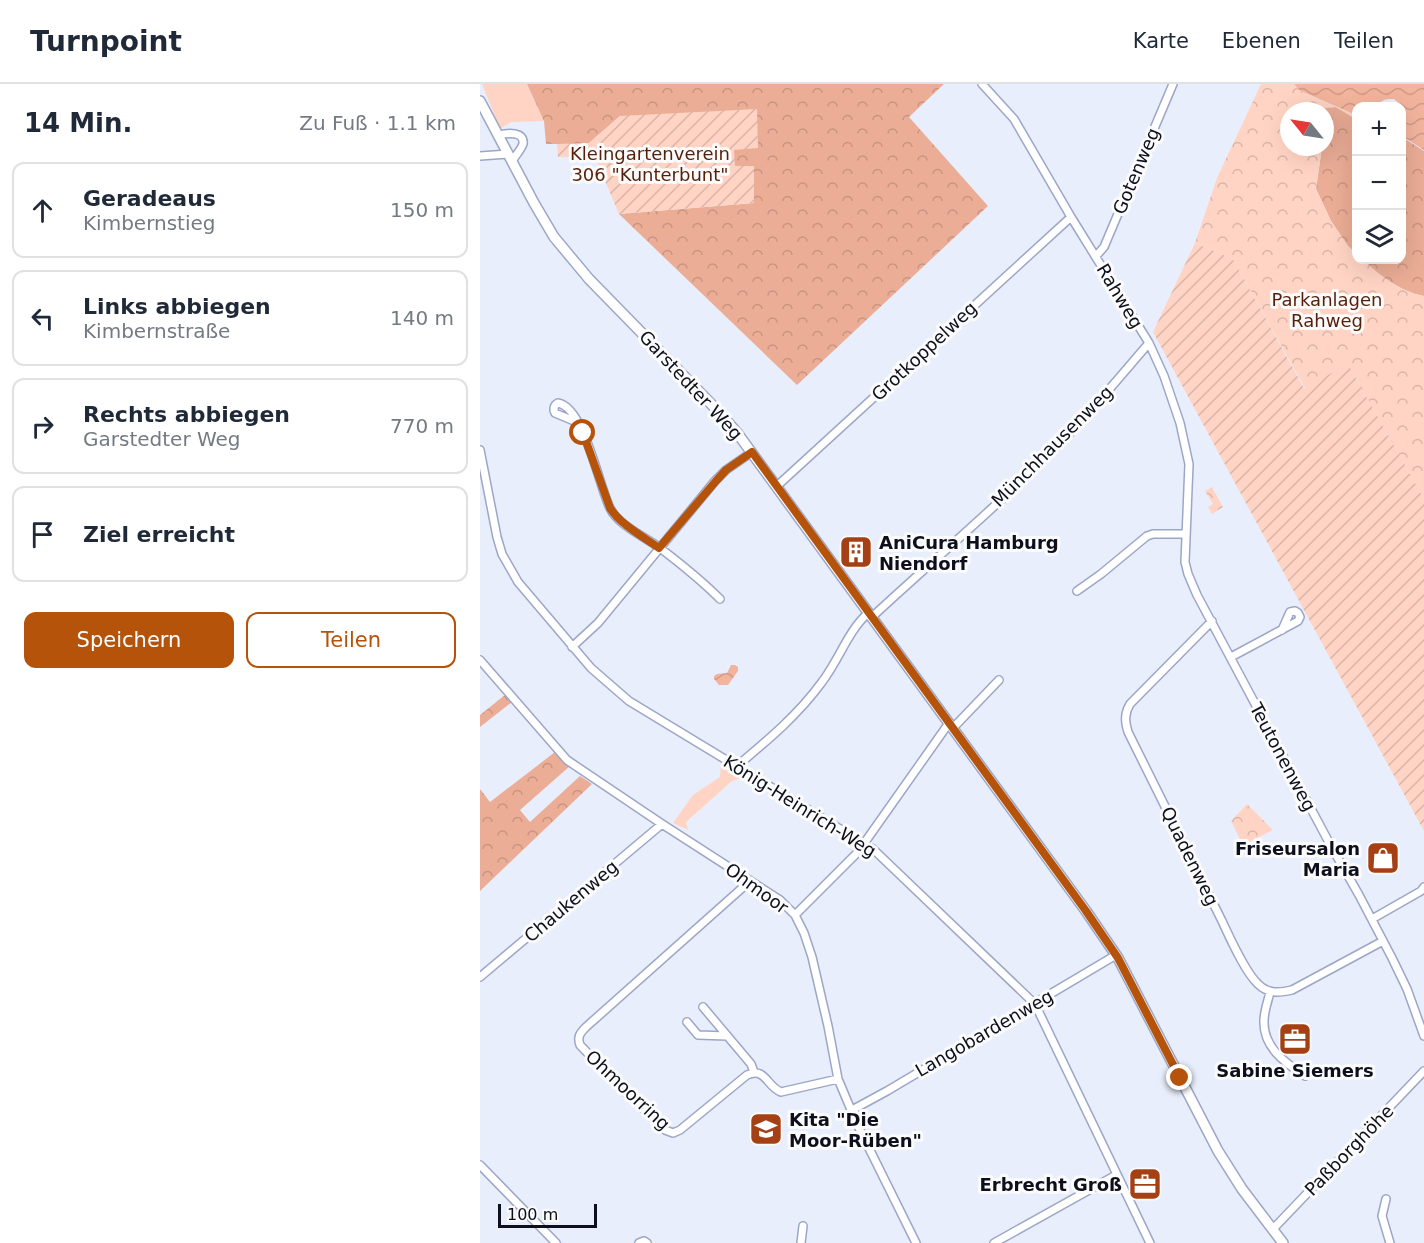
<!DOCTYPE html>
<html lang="de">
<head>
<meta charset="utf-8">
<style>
	:root { --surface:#fff; --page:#f2f2f3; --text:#1f2937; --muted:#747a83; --line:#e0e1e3; --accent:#b45309 }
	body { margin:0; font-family:"DejaVu Sans",sans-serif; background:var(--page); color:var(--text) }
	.controls { position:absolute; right:18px; top:18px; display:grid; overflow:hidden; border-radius:12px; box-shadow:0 6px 24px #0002 }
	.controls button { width:54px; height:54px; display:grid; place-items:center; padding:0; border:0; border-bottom:2px solid var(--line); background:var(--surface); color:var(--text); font:30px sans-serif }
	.compass { position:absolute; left:800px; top:18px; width:54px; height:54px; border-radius:50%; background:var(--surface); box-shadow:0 6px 24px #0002; rotate:300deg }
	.scale { position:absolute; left:18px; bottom:15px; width:99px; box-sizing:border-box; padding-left:6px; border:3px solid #0d101c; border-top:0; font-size:16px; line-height:21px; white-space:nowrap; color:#0d101c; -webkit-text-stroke:4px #fbfbfb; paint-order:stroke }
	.stop { position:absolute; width:18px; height:18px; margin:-14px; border:4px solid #b45309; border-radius:50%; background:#fff }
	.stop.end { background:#b45309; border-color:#fff; box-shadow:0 2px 6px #0008 }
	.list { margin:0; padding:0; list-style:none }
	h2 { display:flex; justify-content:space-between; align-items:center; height:78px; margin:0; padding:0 24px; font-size:26px }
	h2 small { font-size:20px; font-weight:400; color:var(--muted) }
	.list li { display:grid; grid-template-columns:39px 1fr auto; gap:18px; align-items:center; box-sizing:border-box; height:96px; margin:0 12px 12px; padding:0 12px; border:2px solid var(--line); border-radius:12px }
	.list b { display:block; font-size:22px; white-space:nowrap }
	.list p { margin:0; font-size:20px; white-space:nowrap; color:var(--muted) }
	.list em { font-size:20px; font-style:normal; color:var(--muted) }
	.actions { display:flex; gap:12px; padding:18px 24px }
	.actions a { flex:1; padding:14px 0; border:2px solid var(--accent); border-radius:12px; text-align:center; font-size:21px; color:var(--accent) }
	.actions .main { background:var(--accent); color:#fff }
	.icon { flex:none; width:33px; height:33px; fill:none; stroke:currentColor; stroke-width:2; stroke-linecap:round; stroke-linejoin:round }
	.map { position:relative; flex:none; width:944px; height:1159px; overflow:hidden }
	header { display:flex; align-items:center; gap:36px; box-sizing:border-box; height:84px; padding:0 30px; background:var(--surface); border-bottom:2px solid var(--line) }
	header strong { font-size:28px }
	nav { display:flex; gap:33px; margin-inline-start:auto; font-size:21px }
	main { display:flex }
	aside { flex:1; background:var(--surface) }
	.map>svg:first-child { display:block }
	.grass { fill:#ffd4c4 }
	.forest { fill:url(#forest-crowns) }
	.park { fill:url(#park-crowns) }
	.garden { fill:url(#garden-furrows) }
	.water { fill:url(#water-waves) }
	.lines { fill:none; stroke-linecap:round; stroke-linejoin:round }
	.street-casing { stroke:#9ca6c7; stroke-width:10 }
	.secondary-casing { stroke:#9ca6c7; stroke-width:12 }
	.street { stroke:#fff; stroke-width:7 }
	.secondary { stroke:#fff; stroke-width:9 }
	.route { stroke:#b45309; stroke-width:8 }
	.labels { text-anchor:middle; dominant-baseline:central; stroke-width:6; stroke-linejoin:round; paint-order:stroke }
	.park-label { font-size:18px; fill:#561f08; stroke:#fbfbfb }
	.street-label { font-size:18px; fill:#0d101c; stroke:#fbfbfb }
	.poi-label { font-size:18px; font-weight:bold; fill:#0d101c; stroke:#fbfbfb; text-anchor:start }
</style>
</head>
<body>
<header>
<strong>Turnpoint</strong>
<nav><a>Karte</a><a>Ebenen</a><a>Teilen</a></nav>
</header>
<main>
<aside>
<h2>14 Min.<small>Zu Fuß · 1.1 km</small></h2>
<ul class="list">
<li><svg class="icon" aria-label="ahead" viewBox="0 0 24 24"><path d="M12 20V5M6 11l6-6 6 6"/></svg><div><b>Geradeaus</b><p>Kimbernstieg</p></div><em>150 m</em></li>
<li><svg class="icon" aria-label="left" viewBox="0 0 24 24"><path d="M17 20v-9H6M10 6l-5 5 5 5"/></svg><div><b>Links abbiegen</b><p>Kimbernstraße</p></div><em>140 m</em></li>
<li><svg class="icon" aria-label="right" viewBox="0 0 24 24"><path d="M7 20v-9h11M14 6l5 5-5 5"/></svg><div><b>Rechts abbiegen</b><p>Garstedter Weg</p></div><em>770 m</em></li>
<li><svg class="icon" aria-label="arrive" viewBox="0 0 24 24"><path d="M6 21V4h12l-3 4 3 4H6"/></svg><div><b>Ziel erreicht</b></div></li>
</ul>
<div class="actions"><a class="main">Speichern</a><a>Teilen</a></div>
</aside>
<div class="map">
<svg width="944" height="1159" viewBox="0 0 944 1159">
	<defs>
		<pattern id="forest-crowns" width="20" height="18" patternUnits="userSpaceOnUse" patternTransform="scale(1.5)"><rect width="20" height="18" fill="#ebad96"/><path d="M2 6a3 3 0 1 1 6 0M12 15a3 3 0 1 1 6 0" fill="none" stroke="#c89481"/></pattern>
		<pattern id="park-crowns" width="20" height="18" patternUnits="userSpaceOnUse" patternTransform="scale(1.5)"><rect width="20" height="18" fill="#ffd4c4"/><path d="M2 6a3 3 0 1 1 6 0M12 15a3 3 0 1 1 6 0" fill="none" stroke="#d9b5a8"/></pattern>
		<pattern id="garden-furrows" width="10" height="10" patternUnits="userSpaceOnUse" patternTransform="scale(1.5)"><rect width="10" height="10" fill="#ffd4c4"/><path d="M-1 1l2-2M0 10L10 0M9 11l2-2" fill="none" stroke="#d9b5a8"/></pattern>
		<pattern id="water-waves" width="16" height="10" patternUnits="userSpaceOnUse" patternTransform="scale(1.5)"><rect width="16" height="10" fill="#f3b49d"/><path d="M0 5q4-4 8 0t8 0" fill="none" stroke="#cf9a87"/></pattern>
	</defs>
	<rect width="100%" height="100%" fill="#e9eefc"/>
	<path class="grass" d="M2,0H47L64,37L31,38L20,45Z
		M241,680L262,694L252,697L206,738L208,746L193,739L213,711L240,693Z"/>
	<path class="forest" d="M47,0H464L429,33L508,122L317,301L139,130L274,119L254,82V66L140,32L108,60H66L64,37Z
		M856,23L876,35V170L868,162L851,137L836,105L842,63H845V27H840L839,24Z
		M922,53L944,67V212C921,208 899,191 883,176H922Z
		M25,611L32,618L0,643V631Z
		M75,668L90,682L40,726L50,738L100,692L112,700L0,807V705L10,718Z"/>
	<path class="park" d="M781,0H814L819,6L876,31V35L856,23L839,24L840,27H809V63H842L836,105L851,137L868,162L876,170V176H883C899,191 921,208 944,212V415L868,280L825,304L753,175L715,159L737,94Z
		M732,403L743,423L732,430L728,423L733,420L725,407Z
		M767,720L793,746L763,761L751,737Z"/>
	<path class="garden" d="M277,25L278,64L254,66L255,82H274V119L139,130L115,73H78L77,60L109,59L140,32Z
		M715,159L753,175L824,304L868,280L944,415V747L673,248Z"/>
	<path class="water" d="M814,0H944V66L922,52V22L914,15C907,15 901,15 898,22H876V31L819,6Z
		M251,581H255L258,583V587L248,601H239L234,595V592L237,590L247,589Z"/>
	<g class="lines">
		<defs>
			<path id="street" d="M502,0L534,35L591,133L669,259L684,292L700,339L709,380L705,478L708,490L717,511L852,764L879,811L912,874L927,905L944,952
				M19,51C27,49 45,47 43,60C41,66 35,72 32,77
				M0,72L28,70
				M616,172L624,163L693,0
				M99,341L94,337L75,329C73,325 74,321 78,319C104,323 119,402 130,424C138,441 165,453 180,464C201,480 222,497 240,515
				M0,366L17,453L22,470L38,498L111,584L149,617L393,765L555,920L670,1159
				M297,402L591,133
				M597,507L621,490L667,452L673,450H706
				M392,533C459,471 529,412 593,346C619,318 644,288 669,259
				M732,537L650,620C644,630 645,638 648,648C680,711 710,774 742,837C750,854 765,888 778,900C788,910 799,909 812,906L903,857
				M92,563L118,539L235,397L246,386L272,368
				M751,573L818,537L820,533L818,529L815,527L810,528L802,546
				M0,576L87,676L182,740L300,816L315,831L324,849L332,873L348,942L358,995L377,1040L436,1159
				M473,644L519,596
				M257,682C288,656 318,631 342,598C359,576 368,547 388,529
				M270,797L106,943C100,949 97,953 100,961L138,1001L185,1046L193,1049L200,1046L267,991C286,983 286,1002 301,1008L358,995
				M315,831L378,768L469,639
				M892,835L941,807L944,803
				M0,893L182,740
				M790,908C788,917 784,927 784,937C783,963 805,979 825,992
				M223,923L271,980L274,988
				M207,938L218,951L247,952
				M372,1026L407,1007L636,871
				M0,1081L76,1159
				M906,1115L902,1132L910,1159
				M793,1145L944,987
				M159,1159L164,1157L167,1159
				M321,1159L323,1142
				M514,1159L636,1091"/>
			<path id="secondary" d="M0,17L54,119L74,153L109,195L239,328L258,350L606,827L638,874L738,1067L762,1105L803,1159"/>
		</defs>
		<use href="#street" class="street-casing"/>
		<use href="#secondary" class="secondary-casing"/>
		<use href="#street" class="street"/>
		<use href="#secondary" class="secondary"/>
	</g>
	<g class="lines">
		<path class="route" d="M103,349L130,424C141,441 162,452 179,464L236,397L246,386L272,368L606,827L638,874L700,994"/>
	</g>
	<defs>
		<symbol id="building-square" viewBox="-11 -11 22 22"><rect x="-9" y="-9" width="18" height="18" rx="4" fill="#a54014" stroke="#fbfbfb"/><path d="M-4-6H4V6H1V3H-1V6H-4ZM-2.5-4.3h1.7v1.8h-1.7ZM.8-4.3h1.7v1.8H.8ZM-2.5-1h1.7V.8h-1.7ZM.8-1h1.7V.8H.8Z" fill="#fff"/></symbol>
		<symbol id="shop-square" viewBox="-11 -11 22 22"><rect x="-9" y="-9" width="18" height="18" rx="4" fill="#a54014" stroke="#fbfbfb"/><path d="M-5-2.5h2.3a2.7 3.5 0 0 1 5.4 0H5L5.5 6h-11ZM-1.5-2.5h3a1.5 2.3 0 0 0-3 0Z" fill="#fff"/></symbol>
		<symbol id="office-square" viewBox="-11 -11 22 22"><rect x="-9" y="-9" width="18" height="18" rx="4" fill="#a54014" stroke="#fbfbfb"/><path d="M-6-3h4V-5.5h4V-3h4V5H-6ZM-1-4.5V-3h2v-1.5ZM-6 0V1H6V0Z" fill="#fff"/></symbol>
		<symbol id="school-square" viewBox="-11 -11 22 22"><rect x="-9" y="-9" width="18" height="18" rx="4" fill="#a54014" stroke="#fbfbfb"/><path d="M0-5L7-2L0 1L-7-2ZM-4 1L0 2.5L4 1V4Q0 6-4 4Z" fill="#fff"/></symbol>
	</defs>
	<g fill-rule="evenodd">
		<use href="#building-square" x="357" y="449" width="38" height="38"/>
		<use href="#shop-square" x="884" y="755" width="38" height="38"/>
		<use href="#office-square" x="796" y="936" width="38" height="38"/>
		<use href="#school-square" x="267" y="1026" width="38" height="38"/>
		<use href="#office-square" x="646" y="1081" width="38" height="38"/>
	</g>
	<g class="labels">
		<g class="park-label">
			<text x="170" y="69">Kleingartenverein<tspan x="170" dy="21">306 "Kunterbunt"</tspan></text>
			<text x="847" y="215">Parkanlagen<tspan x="847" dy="21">Rahweg</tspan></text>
		</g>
		<g class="street-label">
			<text transform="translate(656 87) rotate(-67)">Gotenweg</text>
			<text transform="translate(640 212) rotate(59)">Rahweg</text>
			<text transform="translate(444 267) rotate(-43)">Grotkoppelweg</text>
			<text transform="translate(211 301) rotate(47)">Garstedter Weg</text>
			<text transform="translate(572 362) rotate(-45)">Münchhausenweg</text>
			<text transform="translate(803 673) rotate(62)">Teutonenweg</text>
			<text transform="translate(320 722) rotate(32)">König-Heinrich-Weg</text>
			<text transform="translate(710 772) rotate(64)">Quadenweg</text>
			<text transform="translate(277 804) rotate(36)">Ohmoor</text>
			<text transform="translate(91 817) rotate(-40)">Chaukenweg</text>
			<text transform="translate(504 949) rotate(-30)">Langobardenweg</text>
			<text transform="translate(148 1006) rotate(43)">Ohmoorring</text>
			<text transform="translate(869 1066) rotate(-46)">Paßborghöhe</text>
		</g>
		<g class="poi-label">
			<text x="399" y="458">AniCura Hamburg<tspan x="399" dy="21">Niendorf</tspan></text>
			<text x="880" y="764" text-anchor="end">Friseursalon<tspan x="880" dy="21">Maria</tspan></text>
			<text x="815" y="986" text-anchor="middle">Sabine Siemers</text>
			<text x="309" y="1035">Kita "Die<tspan x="309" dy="21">Moor-Rüben"</tspan></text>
			<text x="642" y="1100" text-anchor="end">Erbrecht Groß</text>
		</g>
	</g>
</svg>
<div class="controls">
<button>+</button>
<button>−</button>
<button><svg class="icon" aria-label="layers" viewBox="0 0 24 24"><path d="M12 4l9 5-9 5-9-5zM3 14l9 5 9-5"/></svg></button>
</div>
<svg class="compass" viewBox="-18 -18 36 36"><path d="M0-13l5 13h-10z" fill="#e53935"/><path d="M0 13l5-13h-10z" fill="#747a83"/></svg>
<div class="scale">100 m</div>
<div class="stop" style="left:103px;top:349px"></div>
<div class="stop end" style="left:700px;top:994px"></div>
</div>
</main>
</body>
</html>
